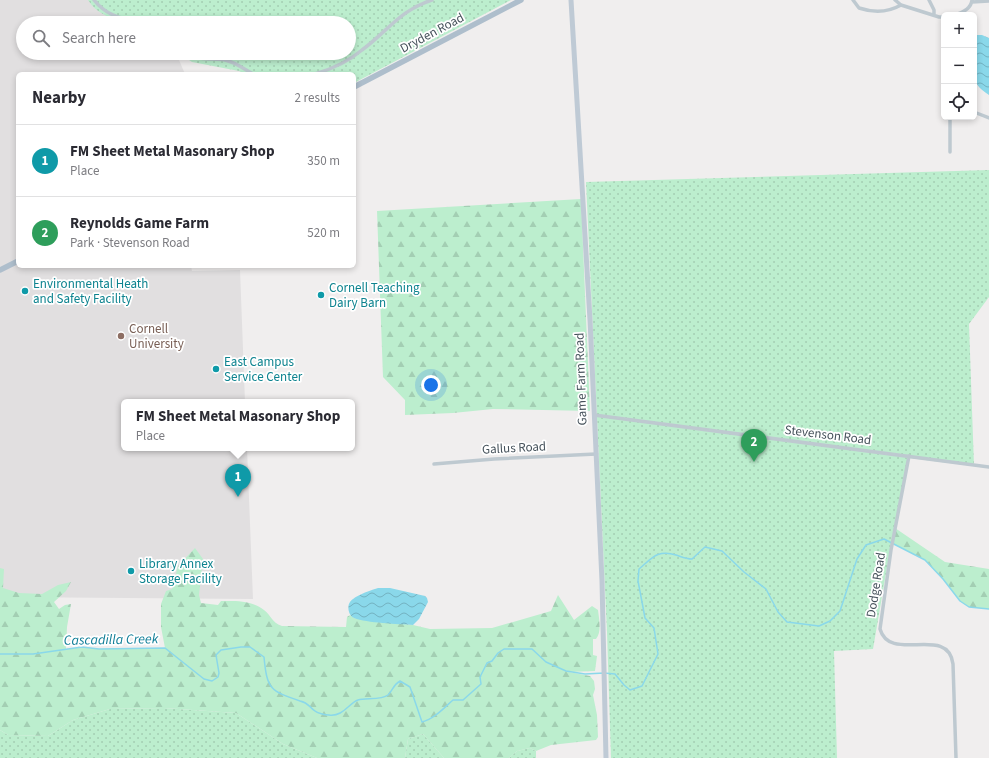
<!DOCTYPE html>
<html lang="en">
<head>
<meta charset="utf-8">
<style>
	:root { --surface:#fff; --page:#f7f7f7; --text:#2b2b33; --muted:#7c7c81; --line:#e1e1e2; --accent:#db2777 }
	body { margin:0; font-family:"Source Sans 3",sans-serif; background:var(--page); color:var(--text) }
	.controls { position:absolute; right:12px; top:12px; display:grid; overflow:hidden; border-radius:6px; box-shadow:0 2px 6px #0003 }
	.controls button { width:36px; height:36px; display:grid; place-items:center; padding:0; border:0; border-bottom:1px solid var(--line); background:var(--surface); color:var(--text); font:20px sans-serif }
	.you { position:absolute; left:431px; top:385px; width:14px; height:14px; margin:-10px; border:3px solid #fff; border-radius:50%; background:#1a73e8; box-shadow:0 0 0 6px #1a73e833 }
	.badge { display:grid; place-items:center; width:26px; height:26px; border-radius:50%; background:var(--accent); color:#fff; font-size:13px; font-weight:700 }
	.pin { position:absolute; translate:-50% -33px; filter:drop-shadow(0 1px 2px #0008) }
	.pin::after { content:''; position:absolute; top:21px; width:14px; height:12px; background:inherit; clip-path:polygon(0 0,100% 0,50% 100%) }
	.popup { position:absolute; left:121px; top:399px; width:234px; height:52px; box-sizing:border-box; display:grid; place-content:center; border-radius:6px; background:var(--surface); filter:drop-shadow(0 1px 3px #0005); font-size:13px; white-space:nowrap; color:var(--muted) }
	.popup b { font-size:15px; color:var(--text) }
	.popup::after { content:''; position:absolute; left:50%; top:100%; margin-left:-8px; border:8px solid transparent; border-top-color:var(--surface) }
	.list { margin:0; padding:0; list-style:none }
	h2 { display:flex; justify-content:space-between; align-items:center; height:52px; margin:0; padding:0 16px; font-size:17px }
	h2 small { font-size:13px; font-weight:400; color:var(--muted) }
	.list li { display:grid; grid-template-columns:26px 1fr auto; gap:12px; align-items:center; box-sizing:border-box; height:72px; padding:0 16px; border-top:1px solid var(--line) }
	.list b { display:block; font-size:15px; white-space:nowrap }
	.list p { margin:0; font-size:13px; white-space:nowrap; color:var(--muted) }
	.list em { font-size:13px; font-style:normal; color:var(--muted) }
	.icon { flex:none; width:22px; height:22px; fill:none; stroke:currentColor; stroke-width:2; stroke-linecap:round; stroke-linejoin:round }
	.map { position:relative; flex:none; width:989px; height:758px; overflow:hidden }
	.search { position:absolute; background:var(--surface); box-shadow:0 2px 6px #0003; left:16px; top:16px; width:340px; height:44px; display:flex; align-items:center; gap:10px; box-sizing:border-box; padding:0 14px; border-radius:22px; color:var(--muted); font-size:15px }
	.panel { position:absolute; background:var(--surface); box-shadow:0 2px 6px #0003; left:16px; top:72px; width:340px; height:196px; border-radius:6px }
	.map>svg:first-child { display:block }
	.education { fill:#e1dfe0 }
	.grass { fill:url(#grass-dots) }
	.forest { fill:url(#forest-firs) }
	.water { fill:url(#water-waves) }
	.lines { fill:none; stroke-linecap:round; stroke-linejoin:round }
	.stream { stroke:#8ad8ea; stroke-width:1.5 }
	.street { stroke:#bec9d0; stroke-width:3.5 }
	.secondary { stroke:#bfcad5; stroke-width:5 }
	.primary { stroke:#aebecc; stroke-width:5.5 }
	.culture-dot { fill:#0f9aa8; stroke:#fff; stroke-width:1.5 }
	.education-dot { fill:#8d6e63; stroke:#fff; stroke-width:1.5 }
	.labels { text-anchor:middle; dominant-baseline:central; stroke-width:3.5; stroke-linejoin:round; paint-order:stroke }
	.street-label { font-size:13px; fill:#46525b; stroke:#fff }
	.culture-label { font-size:13px; fill:#0d838f; stroke:#fff; text-anchor:start }
	.education-label { font-size:13px; fill:#785e54; stroke:#fff; text-anchor:start }
	.water-label { font-size:14px; font-style:italic; fill:#0f7d97; stroke:#fff }
</style>
</head>
<body>
<div class="map">
<svg width="989" height="758" viewBox="0 0 989 758">
	<defs>
		<pattern id="grass-dots" width="8" height="8" patternUnits="userSpaceOnUse"><rect width="8" height="8" fill="#bceece"/><path d="M2 2h.1M6 6h.1" fill="none" stroke="#a3ceb3" stroke-width="1.8" stroke-linecap="round"/></pattern>
		<pattern id="forest-firs" width="22" height="20" patternUnits="userSpaceOnUse"><rect width="22" height="20" fill="#bceece"/><path d="M5 1l3.5 6h-7zM16 11l3.5 6h-7z" fill="#a3ceb3"/></pattern>
		<pattern id="water-waves" width="16" height="10" patternUnits="userSpaceOnUse"><rect width="16" height="10" fill="#8ad8ea"/><path d="M0 5q4-4 8 0t8 0" fill="none" stroke="#73b2c1"/></pattern>
	</defs>
	<rect width="100%" height="100%" fill="#f0eeee"/>
	<path class="education" d="M0,0H92L156,23H23V53H185L188,56L179,60L185,74H18V266H191L192,271L240,270L245,402H124V448H247L253,599L0,597Z"/>
	<path class="grass" d="M88,0H511L354,83V74H245L239,71L192,62L179,53H349V23H124C110,18 96,13 88,0Z
		M989,170V297L969,324L974,466L909,458L891,544L873,649L834,651L837,758H611L607,632L586,182Z
		M164,708L236,713L283,744L317,758H0V730L8,735L48,736L73,720L110,709Z
		M423,734L444,758H446H405L408,739Z
		M530,748L536,751V758H509L517,751Z"/>
	<path class="forest" d="M581,199L590,411L493,409L453,413L405,415V400L383,377L377,211Z
		M895,528L945,562L989,569V609L969,607L960,601L943,579L925,560L892,543Z
		M195,548L203,559L199,595L201,603L218,605L221,601C236,601 251,600 264,610C272,616 271,622 282,626L346,627L347,617L350,615L354,618L368,620L413,625L430,629L492,628L551,611L558,595L574,620L592,606L598,610C599,619 602,632 596,639H593V655L597,656L595,671L569,672L590,676L594,681L595,689L593,695L597,715L598,737L596,740L551,745L536,751L530,748L517,751L509,758H444L423,734L408,739L405,758H317L283,744L236,713L164,708L110,709L73,720L48,736L8,735L0,730V568L4,569L3,588L19,593L42,594L58,585L71,582L66,591L54,602L59,609L65,605L71,604L67,627L66,649L82,647L99,649L165,648L161,627V604L166,591L172,589L178,566Z"/>
	<path class="water" d="M976,35H982L989,38V95C970,82 976,79 976,60C975,52 974,45 974,37Z
		M378,588H390L425,596L427,598L428,602L419,619L413,625C398,624 367,623 354,618C348,615 347,606 350,602C354,596 371,590 378,588Z"/>
	<g class="lines">
		<path class="stream" d="M0,654H33L82,647L99,649L165,648L204,679L212,681L218,677L219,673L216,655L221,650L241,647H250L264,657C267,689 270,691 300,701C309,703 308,706 315,711C317,713 325,715 329,715C343,717 349,703 358,700C366,698 382,700 388,695C393,690 393,685 400,681L410,687L422,722C434,719 444,708 453,700H463L481,684L480,677L487,663L492,661L498,653L504,649H532L546,662L566,671L585,674L604,673L615,674L624,685L630,690L642,686L658,654L654,628L645,618L642,602L638,581L639,569C652,558 658,549 676,555C682,557 686,559 692,559L705,547L722,551L744,572L766,589L778,612L787,622L819,626L830,621L840,611L857,559L866,545L884,539L925,560L943,579L960,601L969,607L989,609"/>
		<path class="street" d="M94,0C104,13 120,20 136,20C145,20 153,19 161,23
			M853,0L859,8C874,13 887,13 901,5
			M895,0L901,5L939,17H944
			M929,0L934,10V15
			M972,2L989,1
			M954,15C962,13 971,9 972,0
			M943,17L944,24
			M188,53C200,61 211,58 225,60C235,62 244,69 253,74
			M315,74C332,69 349,61 362,50C388,31 400,10 432,0
			M974,112L989,118
			M950,117V152
			M594,415L989,467
			M909,456L891,550L880,629C890,664 948,624 953,664L956,758
			M434,464L494,459L596,454"/>
		<path class="secondary" d="M571,0L590,320L602,581L606,758"/>
		<path class="primary" d="M354,87L521,0
			M0,270L18,261"/>
	</g>
	<g class="culture-dot">
		<circle cx="25" cy="291" r="4"/>
		<circle cx="321" cy="295" r="4"/>
		<circle cx="216" cy="369" r="4"/>
		<circle cx="131" cy="571" r="4"/>
	</g>
	<circle class="education-dot" cx="121" cy="336" r="4"/>
	<g class="labels">
		<g class="street-label">
			<text transform="translate(432 33) rotate(-28)">Dryden Road</text>
			<text transform="translate(581 379) rotate(-92)">Game Farm Road</text>
			<text transform="translate(828 435) rotate(7)">Stevenson Road</text>
			<text transform="translate(514 448) rotate(-3)">Gallus Road</text>
			<text transform="translate(876 585) rotate(-81)">Dodge Road</text>
		</g>
		<g class="culture-label">
			<text x="33" y="284">Environmental Heath<tspan x="33" dy="15">and Safety Facility</tspan></text>
			<text x="329" y="288">Cornell Teaching<tspan x="329" dy="15">Dairy Barn</tspan></text>
			<text x="224" y="362">East Campus<tspan x="224" dy="15">Service Center</tspan></text>
			<text x="139" y="564">Library Annex<tspan x="139" dy="15">Storage Facility</tspan></text>
		</g>
		<g class="education-label">
			<text x="129" y="329">Cornell<tspan x="129" dy="15">University</tspan></text>
		</g>
		<g class="water-label">
			<text transform="translate(111 640) rotate(-1)">Cascadilla Creek</text>
		</g>
	</g>
</svg>
<div class="controls">
<button>+</button>
<button>−</button>
<button><svg class="icon" aria-label="locate" viewBox="0 0 24 24"><circle cx="12" cy="12" r="6"/><path d="M12 2v4M12 18v4M2 12h4M18 12h4"/></svg></button>
</div>
<div class="you"></div>
<div class="pin badge" style="left:238px;top:497px;background:#0f9aa8">1</div>
<div class="popup"><b>FM Sheet Metal Masonary Shop</b>Place</div>
<div class="pin badge" style="left:754px;top:462px;background:#2e9e5b">2</div>
<div class="search"><svg class="icon" aria-label="search" viewBox="0 0 24 24"><circle cx="10" cy="10" r="6"/><path d="M15 15l6 6"/></svg>Search here</div>
<section class="panel">
<h2>Nearby<small>2 results</small></h2>
<ul class="list">
<li><span class="badge" style="background:#0f9aa8">1</span><div><b>FM Sheet Metal Masonary Shop</b><p>Place</p></div><em>350 m</em></li>
<li><span class="badge" style="background:#2e9e5b">2</span><div><b>Reynolds Game Farm</b><p>Park · Stevenson Road</p></div><em>520 m</em></li>
</ul>
</section>
</div>
</body>
</html>
